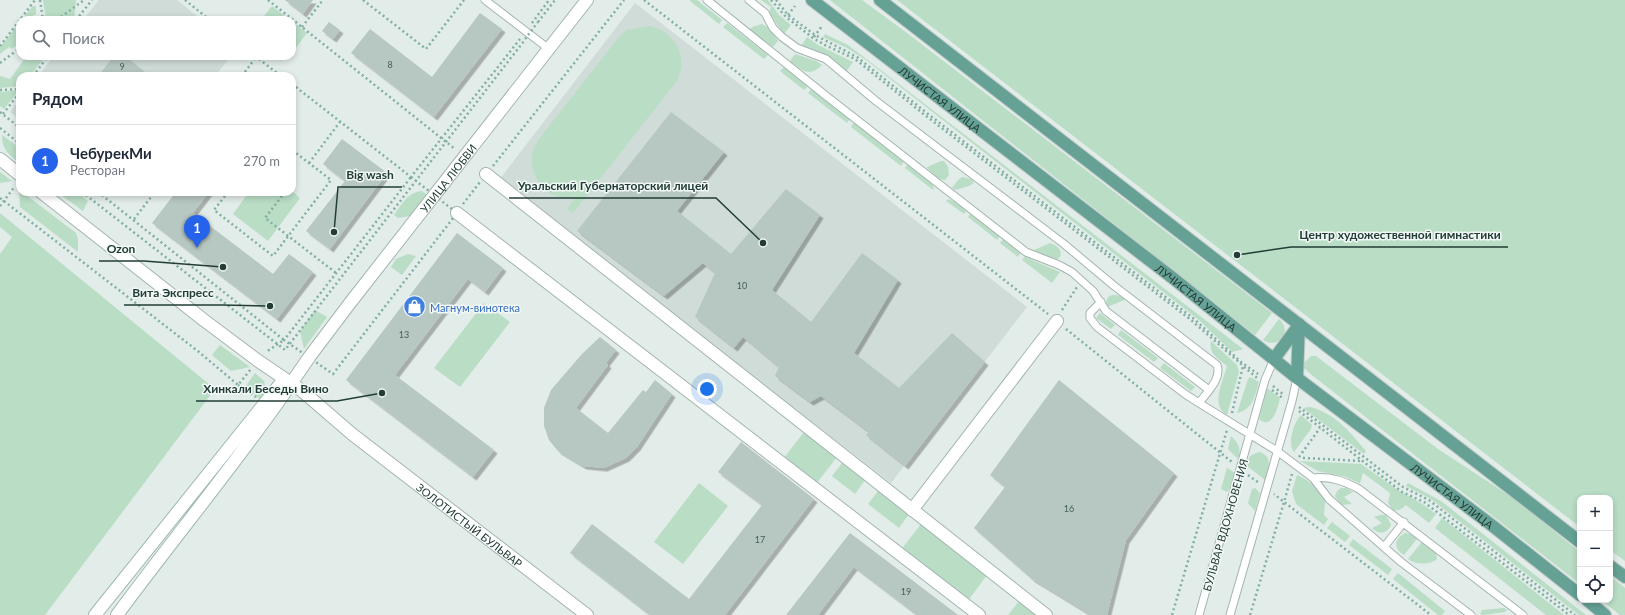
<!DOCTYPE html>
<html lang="ru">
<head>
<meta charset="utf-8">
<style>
	:root { --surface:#fff; --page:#f6f6f7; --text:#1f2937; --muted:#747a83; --line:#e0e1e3; --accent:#2563eb }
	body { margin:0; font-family:Lato,sans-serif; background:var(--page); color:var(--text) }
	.controls { position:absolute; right:12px; bottom:12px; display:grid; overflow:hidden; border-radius:8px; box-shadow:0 2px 6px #0003 }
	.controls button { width:36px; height:36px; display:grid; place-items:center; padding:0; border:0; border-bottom:1px solid var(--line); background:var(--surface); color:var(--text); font:20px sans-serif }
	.you { position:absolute; left:707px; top:389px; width:14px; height:14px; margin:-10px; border:3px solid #fff; border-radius:50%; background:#1a73e8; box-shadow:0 0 0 6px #1a73e833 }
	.badge { display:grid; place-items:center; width:26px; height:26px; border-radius:50%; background:var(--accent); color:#fff; font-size:13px; font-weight:700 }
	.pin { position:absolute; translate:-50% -33px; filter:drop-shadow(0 1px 2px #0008) }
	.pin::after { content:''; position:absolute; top:21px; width:14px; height:12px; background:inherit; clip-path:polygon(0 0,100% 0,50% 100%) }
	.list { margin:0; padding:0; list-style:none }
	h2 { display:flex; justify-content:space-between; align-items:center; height:52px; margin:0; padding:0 16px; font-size:17px }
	h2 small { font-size:13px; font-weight:400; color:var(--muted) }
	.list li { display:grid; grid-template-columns:26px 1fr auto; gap:12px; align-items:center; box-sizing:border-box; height:72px; padding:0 16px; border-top:1px solid var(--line) }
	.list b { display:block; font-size:15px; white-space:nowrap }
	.list p { margin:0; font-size:13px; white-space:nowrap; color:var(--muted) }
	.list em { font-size:13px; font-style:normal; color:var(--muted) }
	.icon { flex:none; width:22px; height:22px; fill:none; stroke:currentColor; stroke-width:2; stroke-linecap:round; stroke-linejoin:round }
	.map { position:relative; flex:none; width:1625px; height:615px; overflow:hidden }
	.search { position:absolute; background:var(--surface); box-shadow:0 2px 6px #0003; left:16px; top:16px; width:280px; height:44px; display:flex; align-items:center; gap:10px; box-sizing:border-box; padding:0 14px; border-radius:12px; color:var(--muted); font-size:15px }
	.panel { position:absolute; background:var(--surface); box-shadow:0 2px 6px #0003; left:16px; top:72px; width:280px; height:124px; border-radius:12px }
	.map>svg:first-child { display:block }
	.built { fill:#d0dcd7 }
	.green { fill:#baddc6 }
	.building { fill:#b7c7c1; filter:url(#shadow) }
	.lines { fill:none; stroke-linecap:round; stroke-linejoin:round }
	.lane-casing { stroke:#a5b4af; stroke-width:9 }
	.street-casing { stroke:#a5b4af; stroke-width:14 }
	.secondary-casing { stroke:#a0b8b0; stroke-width:14 }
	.primary-casing { stroke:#c1c9c7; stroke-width:14 }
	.path { stroke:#82afa3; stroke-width:2.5; stroke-dasharray:2 3; stroke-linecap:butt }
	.lane { stroke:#fff; stroke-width:7 }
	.street { stroke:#fff; stroke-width:12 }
	.secondary { stroke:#fff; stroke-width:12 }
	.primary { stroke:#66a195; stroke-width:12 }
	.path-bridge { stroke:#82afa3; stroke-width:2.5; stroke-dasharray:2 3; stroke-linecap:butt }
	.labels { text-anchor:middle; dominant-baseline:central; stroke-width:3; stroke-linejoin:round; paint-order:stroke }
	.number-label { font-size:9px; fill:#47605a }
	.street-label { font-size:11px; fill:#223d37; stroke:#f2f8f6 }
	.shop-label { font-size:11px; fill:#366cbe; stroke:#f2f8f6; text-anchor:start }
	.leader { fill:none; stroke:#223d37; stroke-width:1.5 }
	.callout-dot { fill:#223d37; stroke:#f2f8f6; stroke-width:1.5 }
	.callout-label { font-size:12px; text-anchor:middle; font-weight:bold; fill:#223d37; stroke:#f2f8f6; stroke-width:3; stroke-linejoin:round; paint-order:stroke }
</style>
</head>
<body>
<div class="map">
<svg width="1625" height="615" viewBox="0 0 1625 615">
	<defs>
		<filter id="shadow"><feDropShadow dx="3.5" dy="3.5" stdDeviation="0" flood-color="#0004"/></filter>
	</defs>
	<rect width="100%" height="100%" fill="#e2ece8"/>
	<path class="built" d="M99,0H177L202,20H83Z
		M635,3L1027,307L891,483L499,180Z
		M54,56H231L215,76H38Z
		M20,99V120L10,112Z"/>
	<path class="green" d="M43,0H76L74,20H46Z
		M690,0H697L722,20L719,24L690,1Z
		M761,0H768L779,15L791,25L784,34L769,13L771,7Z
		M830,0H862L907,33L1272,313L1255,335Z
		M897,0H1625V561L1610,550V498H1580V527Z
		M33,6H36V15H33L32,20H21Z
		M272,6L290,20H261Z
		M292,21L307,33L292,53Z
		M20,22V43L12,49L9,47L0,54V47Z
		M727,23L768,55L764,59L723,27Z
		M762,24L769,28L778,41L773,47L749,30L752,27Z
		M650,26C675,32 689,57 677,81L573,213L567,209L576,197C569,198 562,199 555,196C540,189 530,171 532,155C533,148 538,141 542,135L619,37L627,30Z
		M825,34L848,45L1243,349L1232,352L1199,320L866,60L847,48L823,37Z
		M807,37L818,45L853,62L846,72L832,59L801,46Z
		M795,54L816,61L822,65C809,78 801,70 790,61Z
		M23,56H44V58L30,76H20V86L0,88V76L10,79L25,58Z
		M784,67L808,86L804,90L780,71Z
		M811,89L850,119L847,123L808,93Z
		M19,90L4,109L0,106V92Z
		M854,122L904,161L901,166L851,127Z
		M2,135L20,148V164C9,154 2,151 2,135Z
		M941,161H944L948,167L949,175L945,180L939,179L927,168V167Z
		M908,164L932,183L934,189L933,190L905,168Z
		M0,172L12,181L0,183Z
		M962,177L971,179L974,183L969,186L955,190L952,188L958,180Z
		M19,189L20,192H22L76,233L78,239V252L20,207Z
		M292,191L300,198L268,241L233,214L249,192Z
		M422,191L427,195L410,216L398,218L394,215C402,204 408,192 422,191Z
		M60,192H77L88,201L83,211L61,195Z
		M948,199L956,202L967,210L964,214L946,201Z
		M0,213L215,389L45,615H0V254L12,237L0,227Z
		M971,213L1000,236L997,240L968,217Z
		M1004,238L1021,252L1018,257L1000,243Z
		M1050,243C1057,246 1060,247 1061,255L1058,259C1049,260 1040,256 1034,250Z
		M408,254L416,256L402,275L391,267L396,259Z
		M1025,256L1034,261L1060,272L1052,283L1022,260Z
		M1112,295H1117L1127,299L1107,307L1106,302L1108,297Z
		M484,303L510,322L460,387L434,368Z
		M315,310L327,317L304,349L300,331Z
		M1100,313L1115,325L1111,329L1096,318Z
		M1279,319C1293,331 1279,350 1263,340Z
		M1121,330L1158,358L1154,362L1118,335Z
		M1211,341L1237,365L1239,372L1227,415C1210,406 1223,381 1227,366C1219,359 1208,354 1211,341Z
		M220,345L250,367L231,371L212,355Z
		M1311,356H1316L1438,449L1513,498L1580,552V584L1313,376L1304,368L1303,364Z
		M1164,363L1195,387L1191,391L1160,368Z
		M255,373L264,381L267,393L263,402L245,387Z
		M1250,377L1259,382C1255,395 1253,410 1237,413L1248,379Z
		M1267,388L1280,398C1278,407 1272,431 1259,419Z
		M1310,407C1335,413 1350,432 1366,451L1364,454L1303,408Z
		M1301,415L1312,425L1311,429L1294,452C1287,443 1294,422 1301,415Z
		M804,432L837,457L816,484L783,459Z
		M1231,436C1238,442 1242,450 1238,459L1228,449Z
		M1259,452C1274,456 1268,469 1265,480L1246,465L1250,456Z
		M1300,461L1361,464L1398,490L1424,505L1436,514L1429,523L1406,505C1402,509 1399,511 1393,510L1388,503L1390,493L1363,473L1360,483H1359L1346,477L1318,471Z
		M842,463L865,480L855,494L832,476Z
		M1227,468L1235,473L1230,488L1227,492L1221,489Z
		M1297,475C1307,479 1322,490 1325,502C1325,506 1324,511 1324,515L1328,519L1324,525L1296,504L1292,491Z
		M699,483L728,506L683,564L654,542Z
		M1408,483L1441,501L1586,615H1579L1431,499L1406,486Z
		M1255,488L1260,493L1255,511L1248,503L1252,489Z
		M1341,488H1346L1353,492L1344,497L1352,504L1341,505L1335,496L1337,491Z
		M878,491L909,514L899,528L868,504Z
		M1380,515H1386L1391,525C1387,534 1379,535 1372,528L1382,523L1374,517Z
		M1442,518L1564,615H1546L1435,528Z
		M1332,522L1350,536L1345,542L1327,528Z
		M921,524L987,575L967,602L900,551Z
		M1405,533L1411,534L1417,539L1404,555C1393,548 1394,539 1405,533Z
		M1353,539L1392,569L1388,575L1349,545Z
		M1422,542L1436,553L1437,559C1430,565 1416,565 1408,559Z
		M1398,573L1445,611L1442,615H1438L1393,579Z
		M1610,576L1625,588V615H1620L1601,600H1610Z
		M1020,600L1039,615H1008Z
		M1504,608L1507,610L1505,612L1483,615L1480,614L1482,610Z"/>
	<path class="building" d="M285,0H313L303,14Z
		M480,13L502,29L434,117L351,53L370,29L432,77Z
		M329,22L340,30L333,39L322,31Z
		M114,56H125L150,76H98Z
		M671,112L724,152L677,211L731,254L786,189L820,215L772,290L811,322L862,253L898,280L854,353L899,388L952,333L985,362L905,466L866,435L869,432L821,396L810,402L775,376L779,367L743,337L734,348L695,317L715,273L703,263L664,296L577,231Z
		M342,139L387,173L330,249L306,231L345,181L323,164Z
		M176,192H209L193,213L273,274L289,254L313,272L277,319L152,223Z
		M457,233L503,268L485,292L468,279L395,375L494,450L473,477L346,380Z
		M600,337L616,350L606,363L608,365L576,408L608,433L643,390L646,392L655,380L672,394L637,447L626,458L604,468L583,466L558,451L549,440L544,426V408L551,390L582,354Z
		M1059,380L1174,473L1126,540L1107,615H1091L1032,579L974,528L1005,487L990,475Z
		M741,442L814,499L725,615H650L570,553L592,524L689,599L762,505L718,472Z
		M850,533L958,615H917L854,567L818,615H786Z"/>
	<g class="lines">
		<defs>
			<path id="lane" d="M485,0L549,49
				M707,0L825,95L1026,252L1059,265L1072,272L1093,291L1106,311L1209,390
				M749,0L765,13L773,28L782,37L797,48L826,59L876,101L1064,244L1113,285L1217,365C1222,379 1207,392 1199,403L1277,451L1313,478L1329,499L1401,562L1471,615
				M1101,302L1090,313V318L1097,327L1185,394L1199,403
				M1313,478C1330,476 1344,481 1359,489L1523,615
				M1384,547L1404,522
				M1199,615L1265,380L1274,359
				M1230,615L1292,401L1297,378"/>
			<g id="street">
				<path d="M0,159L20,175"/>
				<path d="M486,174L1046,615"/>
				<path id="s1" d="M41,192L205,321L257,360L301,390L352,434L587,615"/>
				<path d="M457,213L979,615"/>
				<path id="s2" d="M288,388L310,356L350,303L587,0"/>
				<path d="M912,510L1057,321"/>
			</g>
			<path id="secondary" d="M95,615L281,383
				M117,615C173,539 234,466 288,388"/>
			<g id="primary">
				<path id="s3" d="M812,0L1174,279L1297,378L1494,527L1580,595"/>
				<path d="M880,0L1580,542"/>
				<path d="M1274,359L1299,325"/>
				<path d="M1297,378L1299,324"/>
				<path d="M1610,566L1625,577"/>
				<path d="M1587,600L1605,615"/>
			</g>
		</defs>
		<use href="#lane" class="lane-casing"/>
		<use href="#street" class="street-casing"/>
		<use href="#secondary" class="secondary-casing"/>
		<use href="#primary" class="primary-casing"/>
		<path class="path" d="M40,0L43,20
			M185,0L210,20
			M268,0L455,149
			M363,0L426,49L464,0
			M644,0L1048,314
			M771,0L786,17L813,38L825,45L855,59L926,116L1191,320L1257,378
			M776,0L788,15L815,35L857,57L928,114L1193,318L1241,362L1258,374
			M788,15L795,6
			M57,20L84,0
			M76,20L92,0
			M538,22L555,0
			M532,23L549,0
			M302,27L323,0
			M814,37L822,26
			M0,46L35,0
			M255,56L281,76
			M0,63L20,48
			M33,76L48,56
			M242,76L256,57
			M292,84L411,177L520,39
			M0,90L20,89
			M0,112L20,128
			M3,114L20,92
			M0,128L20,144
			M309,163L340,122
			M493,166L624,0
			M411,177L457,213L333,374L284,340Z
			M82,192L285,350L524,41
			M98,192L284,340L266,352
			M228,192L214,210L273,256L331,180L292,150
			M285,192L265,218L336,273
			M0,198L199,352L238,385L251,369
			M463,204L480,182
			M0,206L15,186
			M134,219L155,192
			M1062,310L1077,287
			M1066,329L1232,462
			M238,385L256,397
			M1273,386L1284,395
			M1272,390L1284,399
			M1299,407L1403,487L1429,500L1575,615
			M1299,411L1402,492L1424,502L1569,615
			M1232,413L1243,366
			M1299,457L1320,428
			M1303,458L1362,461
			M1292,474L1284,502L1431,615
			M1248,475L1259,483
			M1172,615L1227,430
			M1250,615L1284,502L1274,494"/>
		<use href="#lane" class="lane"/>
		<use href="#street" class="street"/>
		<use href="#secondary" class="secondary"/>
		<use href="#primary" class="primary"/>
		<path class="path-bridge" d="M525,39L538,22"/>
	</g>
	<defs>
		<symbol id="shop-disc" viewBox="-11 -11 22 22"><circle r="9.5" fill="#3f7fe0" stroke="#f2f8f6"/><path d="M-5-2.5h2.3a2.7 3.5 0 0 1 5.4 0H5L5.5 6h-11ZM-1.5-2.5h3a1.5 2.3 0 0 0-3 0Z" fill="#fff"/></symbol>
	</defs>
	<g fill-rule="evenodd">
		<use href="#shop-disc" x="402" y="294" width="25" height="25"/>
	</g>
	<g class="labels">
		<g class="number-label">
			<text x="390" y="64">8</text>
			<text x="122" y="66">9</text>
			<text x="742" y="285">10</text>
			<text x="404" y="334">13</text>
			<text x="1069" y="508">16</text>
			<text x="760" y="539">17</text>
			<text x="906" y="591">19</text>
		</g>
		<g class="street-label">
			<text stroke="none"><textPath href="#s3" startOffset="162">ЛУЧИСТАЯ УЛИЦА</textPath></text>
			<text stroke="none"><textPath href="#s2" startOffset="264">УЛИЦА ЛЮБВИ</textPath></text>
			<text stroke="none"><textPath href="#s3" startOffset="486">ЛУЧИСТАЯ УЛИЦА</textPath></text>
			<text stroke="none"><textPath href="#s3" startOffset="810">ЛУЧИСТАЯ УЛИЦА</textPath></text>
			<text stroke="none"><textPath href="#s1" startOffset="543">ЗОЛОТИСТЫЙ БУЛЬВАР</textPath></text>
			<text transform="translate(1225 525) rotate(-74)">БУЛЬВАР ВДОХНОВЕНИЯ</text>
		</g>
		<g class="shop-label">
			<text x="430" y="307">Магнум-винотека</text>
		</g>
	</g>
	<path class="leader" d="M334 232L338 187H402M763 243L716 198H509M1237 255L1291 247H1508M223 267L144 261H99M270 306L222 305H124M382 393L337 401H196"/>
	<g class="callout-dot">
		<circle cx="334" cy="232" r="4"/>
		<circle cx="763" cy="243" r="4"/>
		<circle cx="1237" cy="255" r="4"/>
		<circle cx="223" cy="267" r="4"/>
		<circle cx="270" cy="306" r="4"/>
		<circle cx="382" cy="393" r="4"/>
	</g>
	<g class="callout-label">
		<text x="370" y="179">Big wash</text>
		<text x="613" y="190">Уральский Губернаторский лицей</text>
		<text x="1400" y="239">Центр художественной гимнастики</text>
		<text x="121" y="253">Ozon</text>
		<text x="173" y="297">Вита Экспресс</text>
		<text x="266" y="393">Хинкали Беседы Вино</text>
	</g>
</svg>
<div class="controls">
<button>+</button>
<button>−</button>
<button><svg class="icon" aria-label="locate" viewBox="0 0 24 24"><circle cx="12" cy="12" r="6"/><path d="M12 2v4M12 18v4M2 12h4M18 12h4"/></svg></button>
</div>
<div class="you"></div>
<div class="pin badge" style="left:197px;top:248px">1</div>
<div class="search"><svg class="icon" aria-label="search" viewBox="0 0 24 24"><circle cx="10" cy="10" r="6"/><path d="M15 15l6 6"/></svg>Поиск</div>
<section class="panel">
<h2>Рядом<small></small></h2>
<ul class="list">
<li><span class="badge">1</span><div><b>ЧебурекМи</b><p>Ресторан</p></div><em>270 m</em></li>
</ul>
</section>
</div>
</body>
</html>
